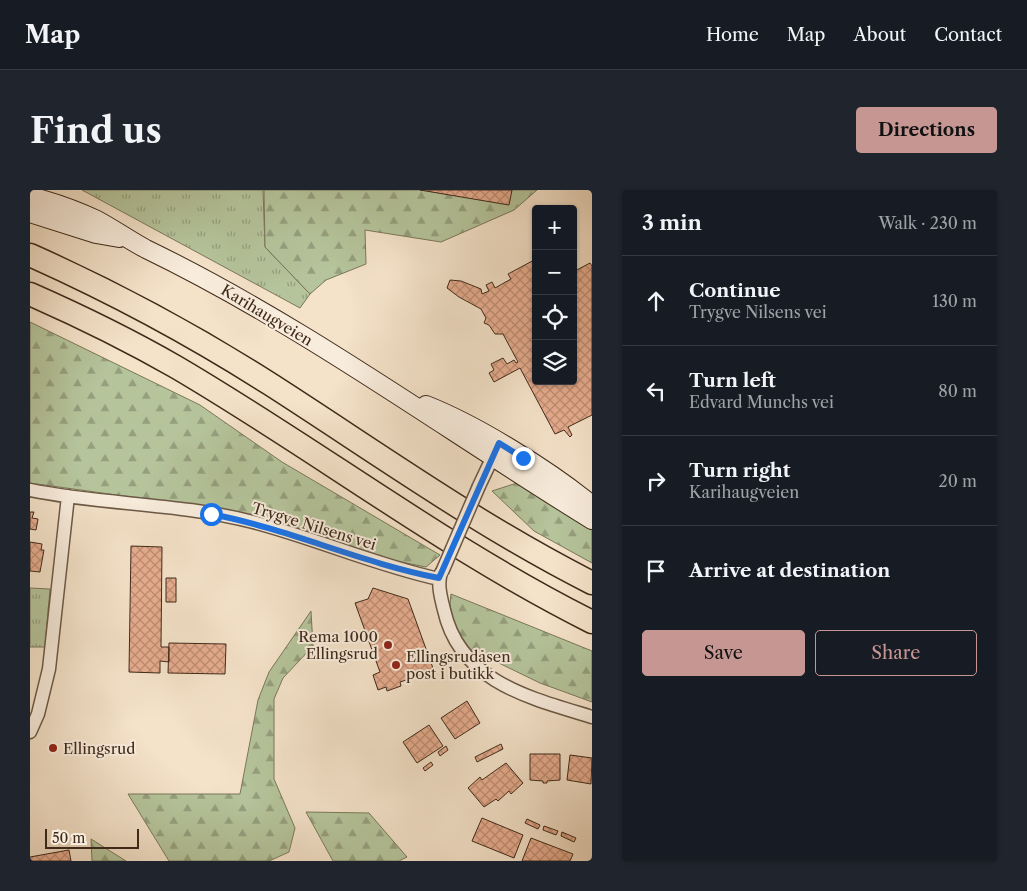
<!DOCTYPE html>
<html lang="en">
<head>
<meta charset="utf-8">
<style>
	:root { --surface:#171b24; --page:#20242c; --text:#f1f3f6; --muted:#9ea1a6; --line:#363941; --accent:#c59692 }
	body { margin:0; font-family:"Libre Caslon Text",serif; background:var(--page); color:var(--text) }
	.controls { position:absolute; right:15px; top:15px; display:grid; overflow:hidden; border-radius:5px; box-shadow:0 1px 4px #0004 }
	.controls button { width:45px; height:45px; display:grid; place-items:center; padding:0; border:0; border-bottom:1px solid var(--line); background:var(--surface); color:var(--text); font:25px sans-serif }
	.scale { position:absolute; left:15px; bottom:12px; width:94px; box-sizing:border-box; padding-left:5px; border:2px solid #3f2a1a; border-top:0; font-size:14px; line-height:18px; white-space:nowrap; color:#3f2a1a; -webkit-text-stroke:4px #f8ecdc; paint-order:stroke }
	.stop { position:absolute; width:15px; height:15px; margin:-11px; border:4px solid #1a73e8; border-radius:50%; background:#fff }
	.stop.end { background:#1a73e8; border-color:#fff; box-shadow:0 1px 5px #0008 }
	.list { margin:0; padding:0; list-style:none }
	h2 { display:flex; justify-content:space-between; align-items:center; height:65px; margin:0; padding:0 20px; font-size:21px }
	h2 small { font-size:16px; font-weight:400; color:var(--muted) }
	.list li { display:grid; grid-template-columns:32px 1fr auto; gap:15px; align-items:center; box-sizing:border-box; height:90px; padding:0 20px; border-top:1px solid var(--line) }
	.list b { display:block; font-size:19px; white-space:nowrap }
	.list p { margin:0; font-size:16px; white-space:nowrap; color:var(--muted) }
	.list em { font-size:16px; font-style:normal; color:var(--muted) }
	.actions { display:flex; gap:10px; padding:15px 20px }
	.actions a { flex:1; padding:11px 0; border:1px solid var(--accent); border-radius:5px; text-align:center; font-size:18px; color:var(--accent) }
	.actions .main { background:var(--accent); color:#111 }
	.icon { flex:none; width:28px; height:28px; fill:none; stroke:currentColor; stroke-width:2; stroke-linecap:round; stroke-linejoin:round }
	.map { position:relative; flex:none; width:562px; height:671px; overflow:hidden; border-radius:5px }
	header { display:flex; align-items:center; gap:30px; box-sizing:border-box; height:70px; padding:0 25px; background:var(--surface); border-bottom:1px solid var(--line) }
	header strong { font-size:24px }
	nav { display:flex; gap:28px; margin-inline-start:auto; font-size:18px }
	.intro { display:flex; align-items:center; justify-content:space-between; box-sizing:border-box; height:120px; padding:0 30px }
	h1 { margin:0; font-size:35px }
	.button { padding:12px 22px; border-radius:5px; background:var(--accent); color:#111; font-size:18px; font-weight:700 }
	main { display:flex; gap:30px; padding:0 30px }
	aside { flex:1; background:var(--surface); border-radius:5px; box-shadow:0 1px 4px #0004 }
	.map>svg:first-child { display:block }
	.grass { fill:url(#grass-tufts); stroke:#7a775a }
	.forest { fill:url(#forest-firs); stroke:#7a775a }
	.building { fill:url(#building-cross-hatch); stroke:#3f2a1a }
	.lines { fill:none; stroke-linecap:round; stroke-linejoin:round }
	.street-casing { stroke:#6c5846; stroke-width:15 }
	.secondary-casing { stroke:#3f2a1a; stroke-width:20 }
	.highway-casing { stroke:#3f2a1a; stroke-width:25 }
	.street { stroke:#f8ecdc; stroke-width:12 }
	.secondary { stroke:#f8ecdc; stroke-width:18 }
	.highway { stroke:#f4e2c9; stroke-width:22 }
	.street-bridge-casing { stroke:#6c5846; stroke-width:15; stroke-linecap:butt }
	.street-bridge { stroke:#f8ecdc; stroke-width:12 }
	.route { stroke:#1a73e8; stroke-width:6 }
	.poi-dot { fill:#8f2418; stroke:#f8ecdc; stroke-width:2 }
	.labels { text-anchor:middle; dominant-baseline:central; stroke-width:4; stroke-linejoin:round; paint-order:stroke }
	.street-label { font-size:15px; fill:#3f2a1a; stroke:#f8ecdc }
	.poi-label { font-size:15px; fill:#3f2a1a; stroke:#f8ecdc; text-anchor:start }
</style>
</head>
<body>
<header>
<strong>Map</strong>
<nav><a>Home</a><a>Map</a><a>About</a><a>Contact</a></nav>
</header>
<div class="intro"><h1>Find us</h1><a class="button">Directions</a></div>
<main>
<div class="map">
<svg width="562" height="671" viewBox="0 0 562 671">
	<defs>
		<pattern id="grass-tufts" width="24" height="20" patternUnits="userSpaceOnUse" patternTransform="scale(1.25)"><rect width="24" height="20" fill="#b5c49b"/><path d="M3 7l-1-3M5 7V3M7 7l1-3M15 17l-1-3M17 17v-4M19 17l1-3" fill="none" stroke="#959f7e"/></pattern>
		<pattern id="forest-firs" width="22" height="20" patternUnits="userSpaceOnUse" patternTransform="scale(1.25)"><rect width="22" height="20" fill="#b5c49b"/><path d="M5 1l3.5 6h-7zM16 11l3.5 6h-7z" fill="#959f7e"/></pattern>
		<pattern id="building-cross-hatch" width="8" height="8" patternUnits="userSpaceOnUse" patternTransform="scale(1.25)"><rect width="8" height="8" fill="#e7ad8f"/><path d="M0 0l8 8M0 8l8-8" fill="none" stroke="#bd8d74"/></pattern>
	</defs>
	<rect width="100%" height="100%" fill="#f4e2c9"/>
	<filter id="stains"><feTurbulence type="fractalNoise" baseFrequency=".004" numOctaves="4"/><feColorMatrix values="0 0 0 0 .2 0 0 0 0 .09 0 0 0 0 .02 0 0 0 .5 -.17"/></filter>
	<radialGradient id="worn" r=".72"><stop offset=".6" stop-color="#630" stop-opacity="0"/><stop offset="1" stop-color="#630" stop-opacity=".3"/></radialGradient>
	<path class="grass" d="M52,0H233L235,57L280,104L270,118Z
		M0,398L20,399L15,457H0Z"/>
	<path class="forest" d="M507,0L484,20L411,52L335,40L336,74L296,90L280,104L235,57L234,0Z
		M0,132L170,215L252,272L410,365L396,377L366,371L231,328L174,317L0,293Z
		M487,293L562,332V373L504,341L462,301Z
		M421,404L562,461V512L510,493L440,459L425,439L420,415Z
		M281,421L283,456L253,488L244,509V589L265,638L259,662L239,671H139L98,604H210L228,510L239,482Z
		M276,622L339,623L377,667L369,671H303Z
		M61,649L96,671H62Z"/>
	<path class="building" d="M390,0H482L479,15Z
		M506,69V191H543V82L560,73L562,76V225L538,237L542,245L540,247L534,240L525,244L490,178L464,192L459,183L464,180L461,174L473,168L477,174L484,170L486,173L488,172L473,144H465L459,135L454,133L456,128L451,119L429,107L417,98L420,90L431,91L451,99L452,104L459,101L456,95L462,92L465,98L481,89L478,84Z
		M0,322H4L2,328L8,329L6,340L0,339Z
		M0,352L12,354L11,360H14L10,382L0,381Z
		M101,356L132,357L131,457H139V472L130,471V483L99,482Z
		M136,388H146V412H136Z
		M343,398L378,409L404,481L370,492L371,496L357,501L356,497L348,500L343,485L350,482L325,413L338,409Z
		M139,453L196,454L195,484L138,483Z
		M437,511L450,533L425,549L411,528Z
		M399,535L413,556L387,573L373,552Z
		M471,554L473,559L447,572L445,567Z
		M416,556L418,560L410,566L408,562Z
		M500,564H530V590L517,591V593H513V591L500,590Z
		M540,565L562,568L561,594L537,590Z
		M401,572L403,575L395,581L393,578Z
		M476,573L493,593L481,604L479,601L468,611L466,609L454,617L438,598L450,587L452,590Z
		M452,628L493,645L484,668L442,651Z
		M497,629L510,635L508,639L495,633Z
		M514,636L528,641L526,645L513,640Z
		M532,642L546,648L544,652L531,646Z
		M501,648L543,664L540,671H492Z
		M39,660L41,671H0V667Z"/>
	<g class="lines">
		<defs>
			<path id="street" d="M449,296L466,260
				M0,300C73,315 150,313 223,332C285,348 345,375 409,389
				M411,383C407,394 411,408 414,420C430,492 500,508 562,527
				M0,542L8,524L19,479L38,306"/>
			<path id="secondary" d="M0,6C23,12 46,20 67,30C84,39 99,50 116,59C273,135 414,239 562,330
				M0,23L66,44L89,48
				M396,215C447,235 519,280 562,315"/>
			<path id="highway" d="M0,65C83,102 163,145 240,194C346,262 449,336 562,393
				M0,104C50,126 99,150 146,177C286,259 416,359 562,432"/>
		</defs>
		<use href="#street" class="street-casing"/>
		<use href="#secondary" class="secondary-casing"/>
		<use href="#highway" class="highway-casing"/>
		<use href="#street" class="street"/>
		<use href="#secondary" class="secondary"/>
		<use href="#highway" class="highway"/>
		<defs>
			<path id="street-bridge" d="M412,382L449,296"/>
		</defs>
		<use href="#street-bridge" class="street-bridge-casing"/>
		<use href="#street-bridge" class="street-bridge"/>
	</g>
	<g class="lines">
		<path class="route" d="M181,324C259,339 331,373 409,388L469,253L493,268"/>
	</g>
	<g class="poi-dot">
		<circle cx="358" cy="455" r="5"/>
		<circle cx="366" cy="475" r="5"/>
		<circle cx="23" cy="558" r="5"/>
	</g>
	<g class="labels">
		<g class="street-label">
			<text transform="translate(237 125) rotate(31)">Karihaugveien</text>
			<text transform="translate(284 336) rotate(17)">Trygve Nilsens vei</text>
		</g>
		<g class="poi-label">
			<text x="348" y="446" text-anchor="end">Rema 1000<tspan x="348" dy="17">Ellingsrud</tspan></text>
			<text x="376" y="466">Ellingsrudåsen<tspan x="376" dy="17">post i butikk</tspan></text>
			<text x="33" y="558">Ellingsrud</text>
		</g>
	</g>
	<rect width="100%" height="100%" filter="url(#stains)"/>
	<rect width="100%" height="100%" fill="url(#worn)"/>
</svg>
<div class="controls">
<button>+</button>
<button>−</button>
<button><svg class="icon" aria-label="locate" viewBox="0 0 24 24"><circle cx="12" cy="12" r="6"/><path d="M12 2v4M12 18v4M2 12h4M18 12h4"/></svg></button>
<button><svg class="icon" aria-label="layers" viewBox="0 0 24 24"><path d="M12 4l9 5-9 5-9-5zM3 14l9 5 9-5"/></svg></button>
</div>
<div class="scale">50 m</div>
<div class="stop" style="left:181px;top:324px"></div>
<div class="stop end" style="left:493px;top:268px"></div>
</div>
<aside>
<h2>3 min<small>Walk · 230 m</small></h2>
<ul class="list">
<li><svg class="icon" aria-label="ahead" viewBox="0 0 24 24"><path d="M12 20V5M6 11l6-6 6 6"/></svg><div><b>Continue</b><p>Trygve Nilsens vei</p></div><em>130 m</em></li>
<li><svg class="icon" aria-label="left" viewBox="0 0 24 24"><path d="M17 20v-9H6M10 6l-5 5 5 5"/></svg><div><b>Turn left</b><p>Edvard Munchs vei</p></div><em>80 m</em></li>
<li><svg class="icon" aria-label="right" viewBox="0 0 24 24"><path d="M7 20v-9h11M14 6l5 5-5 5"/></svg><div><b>Turn right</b><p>Karihaugveien</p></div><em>20 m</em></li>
<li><svg class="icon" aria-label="arrive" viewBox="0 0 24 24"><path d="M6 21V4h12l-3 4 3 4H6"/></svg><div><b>Arrive at destination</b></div></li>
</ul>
<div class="actions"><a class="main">Save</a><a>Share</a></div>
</aside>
</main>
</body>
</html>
